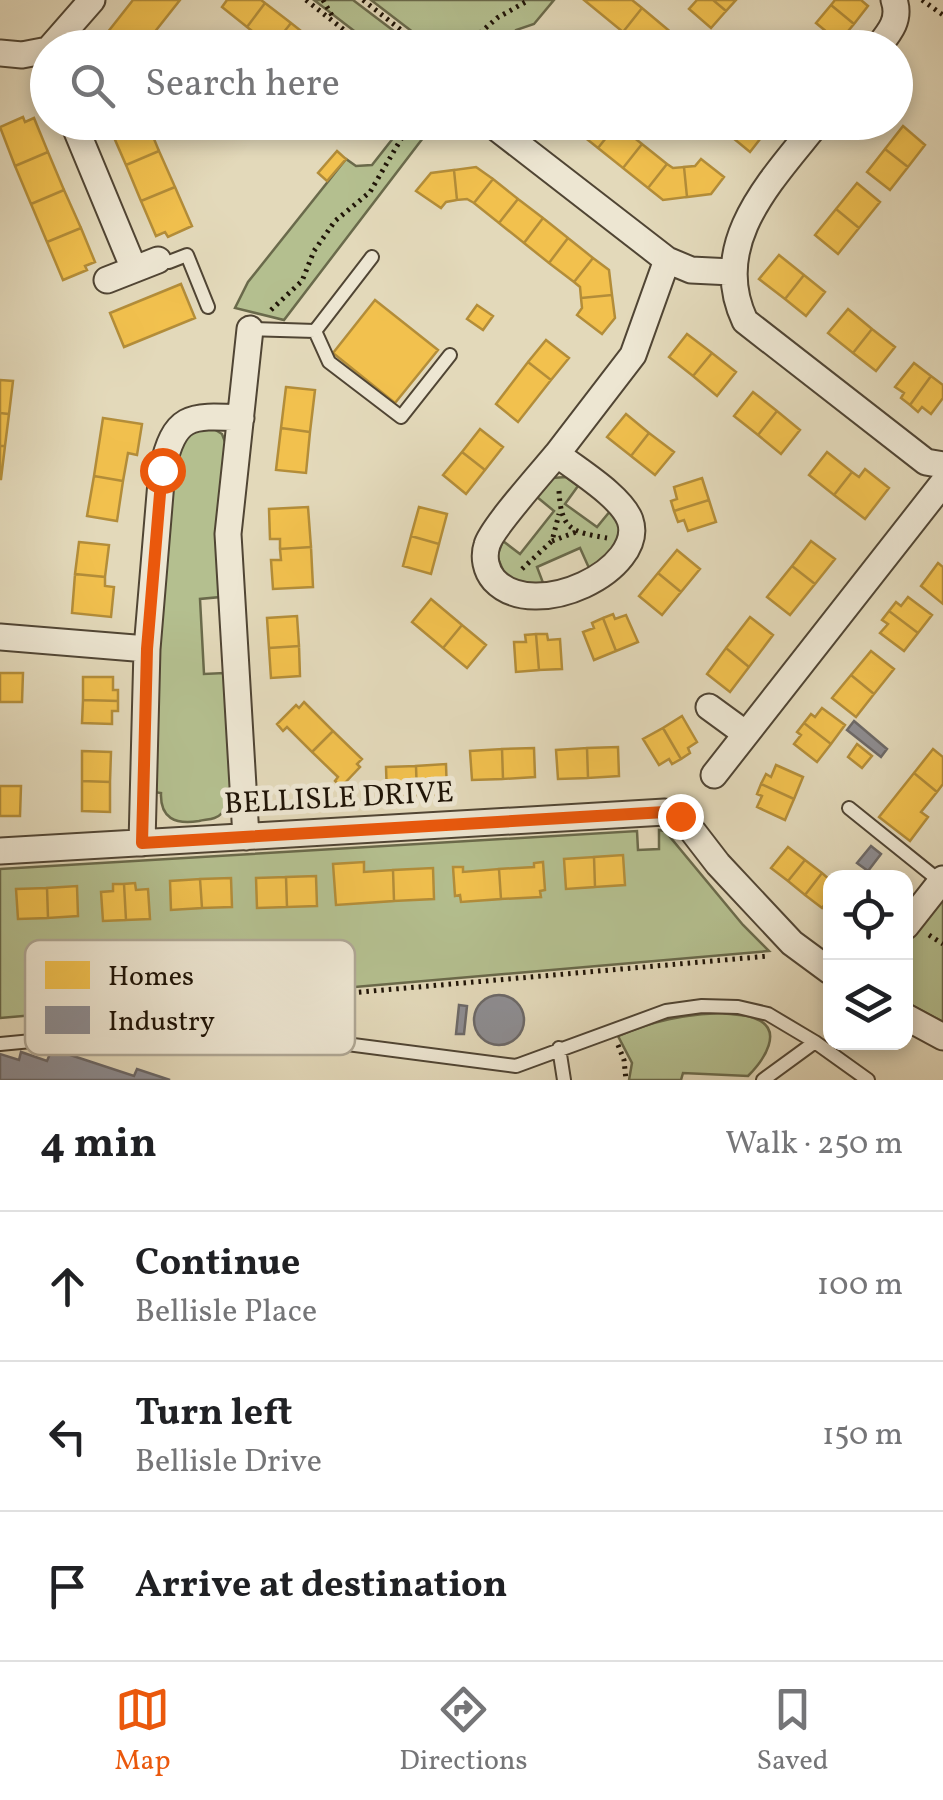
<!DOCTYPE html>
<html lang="en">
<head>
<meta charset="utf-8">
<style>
	:root { --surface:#fff; --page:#f2f2f2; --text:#202124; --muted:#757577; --line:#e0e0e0; --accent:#ea580c }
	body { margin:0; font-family:Vollkorn,serif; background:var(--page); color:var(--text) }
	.controls { position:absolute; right:30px; bottom:30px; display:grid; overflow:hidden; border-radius:20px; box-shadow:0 5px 15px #0003 }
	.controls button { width:90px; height:90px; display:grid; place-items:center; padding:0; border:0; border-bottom:2px solid var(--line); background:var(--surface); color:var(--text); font:50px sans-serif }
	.stop { position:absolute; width:30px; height:30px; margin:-22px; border:8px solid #ea580c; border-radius:50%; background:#fff }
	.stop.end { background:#ea580c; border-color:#fff; box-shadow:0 2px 10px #0008 }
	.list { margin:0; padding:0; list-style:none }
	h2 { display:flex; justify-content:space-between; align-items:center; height:130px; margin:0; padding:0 40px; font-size:42px }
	h2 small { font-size:32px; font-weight:400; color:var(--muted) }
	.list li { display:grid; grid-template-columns:65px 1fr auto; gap:30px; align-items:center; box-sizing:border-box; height:150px; padding:0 40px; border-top:2px solid var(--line) }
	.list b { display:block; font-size:38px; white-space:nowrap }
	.list p { margin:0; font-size:32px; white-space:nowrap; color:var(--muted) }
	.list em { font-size:32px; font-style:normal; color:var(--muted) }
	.icon { flex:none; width:55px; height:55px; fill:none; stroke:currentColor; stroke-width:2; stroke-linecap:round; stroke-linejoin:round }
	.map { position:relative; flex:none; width:943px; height:1080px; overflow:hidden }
	.search { position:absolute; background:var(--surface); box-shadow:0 5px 15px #0003; left:30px; right:30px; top:30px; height:110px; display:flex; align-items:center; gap:25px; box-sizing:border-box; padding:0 35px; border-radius:55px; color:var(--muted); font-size:38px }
	.sheet { height:580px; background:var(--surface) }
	nav { display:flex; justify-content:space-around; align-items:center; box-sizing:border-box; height:140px; border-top:2px solid var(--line); background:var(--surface); font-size:28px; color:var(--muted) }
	nav a { display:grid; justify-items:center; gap:5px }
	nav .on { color:var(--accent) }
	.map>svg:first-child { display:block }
	.green { fill:#b4bf8f; stroke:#6a6a4b; stroke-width:2.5 }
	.homes { fill:#f2c14e; stroke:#b38d39; stroke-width:2.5 }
	.industry { fill:#8d8d92; stroke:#6c6968; stroke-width:2.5 }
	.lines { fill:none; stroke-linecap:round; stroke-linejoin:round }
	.lane-casing { stroke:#504534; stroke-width:16 }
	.street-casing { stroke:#504534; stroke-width:29 }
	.path { stroke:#1f1407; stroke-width:5; stroke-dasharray:2.5 5; stroke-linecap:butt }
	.lane { stroke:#ede6d2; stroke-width:12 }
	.street { stroke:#ede6d2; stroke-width:25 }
	.route { stroke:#ea580c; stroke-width:12 }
	.labels { text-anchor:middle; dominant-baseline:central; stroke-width:10; stroke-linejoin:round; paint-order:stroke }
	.street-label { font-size:30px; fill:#1f1407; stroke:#ede6d2 }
	.key { fill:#ede6d2; stroke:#afa795; stroke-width:2.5 }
	.key-label { font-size:28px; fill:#1f1407 }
</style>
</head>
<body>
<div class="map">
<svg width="943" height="1080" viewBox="0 0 943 1080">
	<rect width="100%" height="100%" fill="#e3d9ba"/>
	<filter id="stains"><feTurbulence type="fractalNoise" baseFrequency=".002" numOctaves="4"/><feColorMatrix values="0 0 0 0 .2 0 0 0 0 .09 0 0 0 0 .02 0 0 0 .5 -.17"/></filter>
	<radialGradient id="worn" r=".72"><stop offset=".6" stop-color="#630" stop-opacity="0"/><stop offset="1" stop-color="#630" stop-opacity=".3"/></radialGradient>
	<path class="green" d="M314,0H353L415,47H375Z
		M371,0H554L534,24L516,30L501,47H473L463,40L456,47L431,46Z
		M405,123H410L426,134L284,320L235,308L248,282L346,159L356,166L372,165Z
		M209,426L222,434L227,447L220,597L200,599L204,674L224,673L232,788L227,789C227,798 227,806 222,813C216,820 207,819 199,821C175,825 160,818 161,793L154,792L157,651L170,486L181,439L195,428Z
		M566,477L578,486L565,504L597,527L611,510L622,528L616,550L589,568L580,548L537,567L545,588L530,587L505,575L497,556L503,541L520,554L554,511L537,497L552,478Z
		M659,830L665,831L743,925L769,951L0,1018V869L637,831L638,850L659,849Z
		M943,895V1022L906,1002V942Z
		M722,1013C732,1015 745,1014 754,1018C786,1029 763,1061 748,1076L683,1073L681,1080H629L632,1063L618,1036C653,1021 684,1014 722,1013Z"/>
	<path class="homes" d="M133,0H180L142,48H124L107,33Z
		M227,0H261L265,3L247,27L222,7Z
		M584,0H632L642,8L623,32Z
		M697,0H713L726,11L711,28L689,9Z
		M713,0H736L726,11Z
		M835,0H861L868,6L854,24L831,5Z
		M265,3L291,23L272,47L247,27Z
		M831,5L854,24L839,42L816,23Z
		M642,8L673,34L662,48H642L623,32Z
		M291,23L316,43L312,48L272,47Z
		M539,33L559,48H528Z
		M23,117L25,122L34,118L48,152L15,166L0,127Z
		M117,122H147L159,151L126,165L109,126Z
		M331,122H363L350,138Z
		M578,122H615L617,124L598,148L573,128Z
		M736,122H750L764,134L750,152L727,133Z
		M750,122H774L764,134Z
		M617,124L642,144L623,168L598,148Z
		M903,126L925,145L908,167L885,149Z
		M642,144L667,164L648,188L623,168Z
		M885,149L908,167L890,190L867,172Z
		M159,151L175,187L141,201L126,165Z
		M337,151L346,159L327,181L318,173Z
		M48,152L64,190L31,204L15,166Z
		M701,159L724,177L711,194L687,197L684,167L695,166Z
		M667,164L673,168L684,167L687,197L663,200L648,188Z
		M476,167L493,179L474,203L467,199L457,200L454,170Z
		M454,170L457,200L446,202L441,208L416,191L431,173Z
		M493,179L518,199L499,223L474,203Z
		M857,183L880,202L859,228L836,209Z
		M175,187L192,226L168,237L165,232L156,236L141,201Z
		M64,190L81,228L47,242L31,204Z
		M518,199L543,218L524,243L499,223Z
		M836,209L859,228L838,254L815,235Z
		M543,218L568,238L549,263L524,243Z
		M81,228L95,262L85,266L87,270L63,280L47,242Z
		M568,238L593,258L574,282L549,263Z
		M779,255L804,275L785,299L759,279Z
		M593,258L609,270L612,295L581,298L580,287L574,282Z
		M804,275L825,292L806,316L785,299Z
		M181,284L195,318L124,347L110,313Z
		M612,295L615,318L602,334L577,315L582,308L581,298Z
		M375,300L438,350L395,403L333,353Z
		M477,305L493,316L483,330L467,319Z
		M848,309L872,329L853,353L828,333Z
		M872,329L895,347L876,371L853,353Z
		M687,334L712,353L693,376L669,357Z
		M546,340L569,358L551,380L528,362Z
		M712,353L736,372L717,396L693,376Z
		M528,362L551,380L518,422L496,404Z
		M914,363L931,376L910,405L901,398L904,393L895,387Z
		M931,376L943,385V398L931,414L922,407L918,412L910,405Z
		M0,380L13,381L9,414L0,413Z
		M286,387L315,390L310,432L281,428Z
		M753,392L777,411L758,435L734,416Z
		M777,411L800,430L781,454L758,435Z
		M0,413L9,414L5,446H0Z
		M626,414L649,433L631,456L607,437Z
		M103,418L142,424L137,455L128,453L123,481L94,476Z
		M281,428L310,432L306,473L276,470Z
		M480,429L503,447L485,470L462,452Z
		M649,433L674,452L655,475L631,456Z
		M0,446H5L1,479H0Z
		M462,452L485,470L466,494L443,475Z
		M827,452L852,472L834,495L809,475Z
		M865,469L889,488L865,519L834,495L852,472L859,477Z
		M94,476L123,481L117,521L87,516Z
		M702,478L709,500L674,511L671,501L677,499L674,487Z
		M709,500L716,522L688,531L684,520L678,522L674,511Z
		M308,507L311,547L280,549V539H270L269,509Z
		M419,507L447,514L439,544L411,536Z
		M411,536L439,544L431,574L403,566Z
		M811,541L835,559L815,584L792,566Z
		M79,542L109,545L105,577L75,574Z
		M311,547L313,587L273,589L271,560H281L280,549Z
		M677,550L700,569L681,592L658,573Z
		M938,563L943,567V604L921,586Z
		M792,566L815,584L790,615L767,597Z
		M658,573L681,592L662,615L639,596Z
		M75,574L105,577V586L114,587L111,617L72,613Z
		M908,597L932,615L918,633L889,611L896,602L901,606Z
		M431,599L462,625L443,648L412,622Z
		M889,611L918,633L904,651L880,633L888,624L882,620Z
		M613,614L615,619L626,615L638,642L616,651L603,618Z
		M297,616L299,646L269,648L267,618Z
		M750,617L773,635L749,667L726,648Z
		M603,618L616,651L594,660L583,632L594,628L592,623Z
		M462,625L486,645L467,668L443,648Z
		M536,634L539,670L516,672L514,642H526L525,635Z
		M536,634H547L548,640L560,639L562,669L539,670Z
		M299,646L300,676L271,678L269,648Z
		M726,648L749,667L730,692L707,674Z
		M871,651L894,669L874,694L851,675Z
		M0,673H23L22,702H0Z
		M851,675L874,694L856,717L832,698Z
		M83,677H113V690H118V701L83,700Z
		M83,700L118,701V711H112V724L82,723Z
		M304,702L333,731L312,752L287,727L283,731L277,724L296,705L299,708Z
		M822,708L845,725L831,744L804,723L811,714L815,717Z
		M682,716L697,742L688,748L690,753L681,759L663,728Z
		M804,723L831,744L817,762L794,744L801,735L797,732Z
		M663,728L681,759L672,764L669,759L659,765L643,739Z
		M333,731L362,759L357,764L360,767L341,787L335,781L338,777L312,752Z
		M857,744L872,756L862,768L848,757Z
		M618,747L619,776L588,778L587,748Z
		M534,748L535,777L503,779L502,749Z
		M587,748L588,778L558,779L556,750Z
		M502,749L503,779L472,780L470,751Z
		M933,749L943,757V784L937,792L914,773Z
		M82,751L111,752L110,782L82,781Z
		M446,764L447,794L417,795L416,766Z
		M776,765L803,777L794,799L761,784L766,774L771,777Z
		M416,766L417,795L387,797L386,767Z
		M914,773L937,792L921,812L928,817L910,841L879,817Z
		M82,781L110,782V812L82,811Z
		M761,784L794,799L785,820L757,807L762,796L757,794Z
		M0,786H21L20,816H0Z
		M788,847L805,860L788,881L771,868Z
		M623,855L625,885L595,887L594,857Z
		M594,857L595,887L566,889L564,859Z
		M805,860L822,873L805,895L788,881Z
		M364,862V872L393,870L394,901L336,905L333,864Z
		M543,862L545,890L540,891L541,897L501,899L499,869L534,867V863Z
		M453,867H463V872L499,869L501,899L461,902L460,895L455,896Z
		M433,868L434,899L394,901L393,870Z
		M822,873L830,880V897L822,908L805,895Z
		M316,876L317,906L287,907L286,877Z
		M286,877L287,907L257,908L256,878Z
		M231,878L232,907L202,908L200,879Z
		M200,879L202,908L171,910L170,881Z
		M135,883L136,890L148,889L150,919L126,920L124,884Z
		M113,884H124L126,920L103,921L101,892L113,891Z
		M77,886L78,916L48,918L47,888Z
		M47,888L48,918L18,919L16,889Z"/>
	<path class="industry" d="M854,721L887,749L881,757L847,730Z
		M871,846L881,854L868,871L857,863Z
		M474 1020a25 25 0 1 1 50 0a25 25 0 1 1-50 0Z
		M459,1005L467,1006L464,1034H456Z
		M52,1049L134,1076L137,1069L170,1080H0V1054L19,1060L21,1052L47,1061Z"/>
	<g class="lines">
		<defs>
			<path id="lane" d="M158,260L169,262L187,255L208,307
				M250,329L315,331L372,257
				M315,331L329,362L401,417L450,355
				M849,808L941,882
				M0,1044L200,1025L516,1066L666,1011L702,1006L738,1007L768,1014L815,1042
				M559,1048L564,1080
				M763,1080L815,1042L868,1080"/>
			<path id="street" d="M50,48L92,0
				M877,48C889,33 901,20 894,0
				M0,53L22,55L48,50
				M73,122L134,269
				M489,122L667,260L691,270L732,272
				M818,122C772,180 708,243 745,321L926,462L943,465
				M107,280L158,260
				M557,454C543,471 491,529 487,545C483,557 486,571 494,580C535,624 647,569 630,520C621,496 577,470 557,454L633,355L667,260
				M0,637L147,649
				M709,707L746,734
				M714,775L943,483
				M246,837L228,534L250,329
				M142,843L147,649L162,470C175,415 188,415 241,418
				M0,851L665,812L681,816L718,864L792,943L830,971
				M906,926L943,879
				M906,1017L943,1037"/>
		</defs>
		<use href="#lane" class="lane-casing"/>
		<use href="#street" class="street-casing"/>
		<path class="path" d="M306,0L367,48
			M323,0L334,19
			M363,0L424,48
			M922,0L943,15
			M463,48L497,18L529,0
			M271,310L302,281L314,251L335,221L370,192L411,122
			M559,491C561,530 572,532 607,538
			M552,541L576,532
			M522,569L552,541L559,514
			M929,935L943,944
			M202,1006L769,956
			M618,1045L624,1060L626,1080"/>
		<use href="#lane" class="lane"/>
		<use href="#street" class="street"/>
	</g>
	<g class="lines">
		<path class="route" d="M162,470L147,649L142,843L665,812L680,816"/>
	</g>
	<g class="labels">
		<g class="street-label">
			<text transform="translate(339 799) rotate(-3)">BELLISLE DRIVE</text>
		</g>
	</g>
	<rect x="25" y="940" width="330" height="115" rx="15" class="key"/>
	<rect x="45" y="961" width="45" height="28" fill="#f2c14e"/>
	<rect x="45" y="1006" width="45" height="28" fill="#8d8d92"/>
	<g class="key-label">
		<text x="108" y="985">Homes</text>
		<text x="108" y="1030">Industry</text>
	</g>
	<rect width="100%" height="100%" filter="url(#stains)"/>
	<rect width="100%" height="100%" fill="url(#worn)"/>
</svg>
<div class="controls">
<button><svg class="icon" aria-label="locate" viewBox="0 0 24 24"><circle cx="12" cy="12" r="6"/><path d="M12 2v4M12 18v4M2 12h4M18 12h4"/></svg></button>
<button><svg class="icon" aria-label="layers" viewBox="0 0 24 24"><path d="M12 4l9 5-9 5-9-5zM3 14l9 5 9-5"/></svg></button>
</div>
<div class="stop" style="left:162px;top:470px"></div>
<div class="stop end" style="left:680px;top:816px"></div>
<div class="search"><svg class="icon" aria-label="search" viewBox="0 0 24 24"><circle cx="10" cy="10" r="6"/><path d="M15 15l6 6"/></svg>Search here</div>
</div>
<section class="sheet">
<h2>4 min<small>Walk · 250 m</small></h2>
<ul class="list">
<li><svg class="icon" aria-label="ahead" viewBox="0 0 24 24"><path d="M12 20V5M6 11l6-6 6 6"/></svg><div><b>Continue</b><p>Bellisle Place</p></div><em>100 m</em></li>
<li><svg class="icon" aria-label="left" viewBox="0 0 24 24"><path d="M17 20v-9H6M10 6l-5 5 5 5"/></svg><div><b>Turn left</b><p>Bellisle Drive</p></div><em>150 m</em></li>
<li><svg class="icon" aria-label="arrive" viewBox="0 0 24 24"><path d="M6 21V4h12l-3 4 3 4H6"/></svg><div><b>Arrive at destination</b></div></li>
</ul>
</section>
<nav>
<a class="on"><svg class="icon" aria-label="map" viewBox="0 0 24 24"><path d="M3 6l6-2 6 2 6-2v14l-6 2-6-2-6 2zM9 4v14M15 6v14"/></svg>Map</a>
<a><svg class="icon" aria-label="directions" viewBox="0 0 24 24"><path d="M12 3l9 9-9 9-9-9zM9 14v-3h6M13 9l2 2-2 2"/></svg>Directions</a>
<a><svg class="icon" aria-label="saved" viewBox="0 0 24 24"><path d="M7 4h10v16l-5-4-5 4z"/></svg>Saved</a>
</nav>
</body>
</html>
